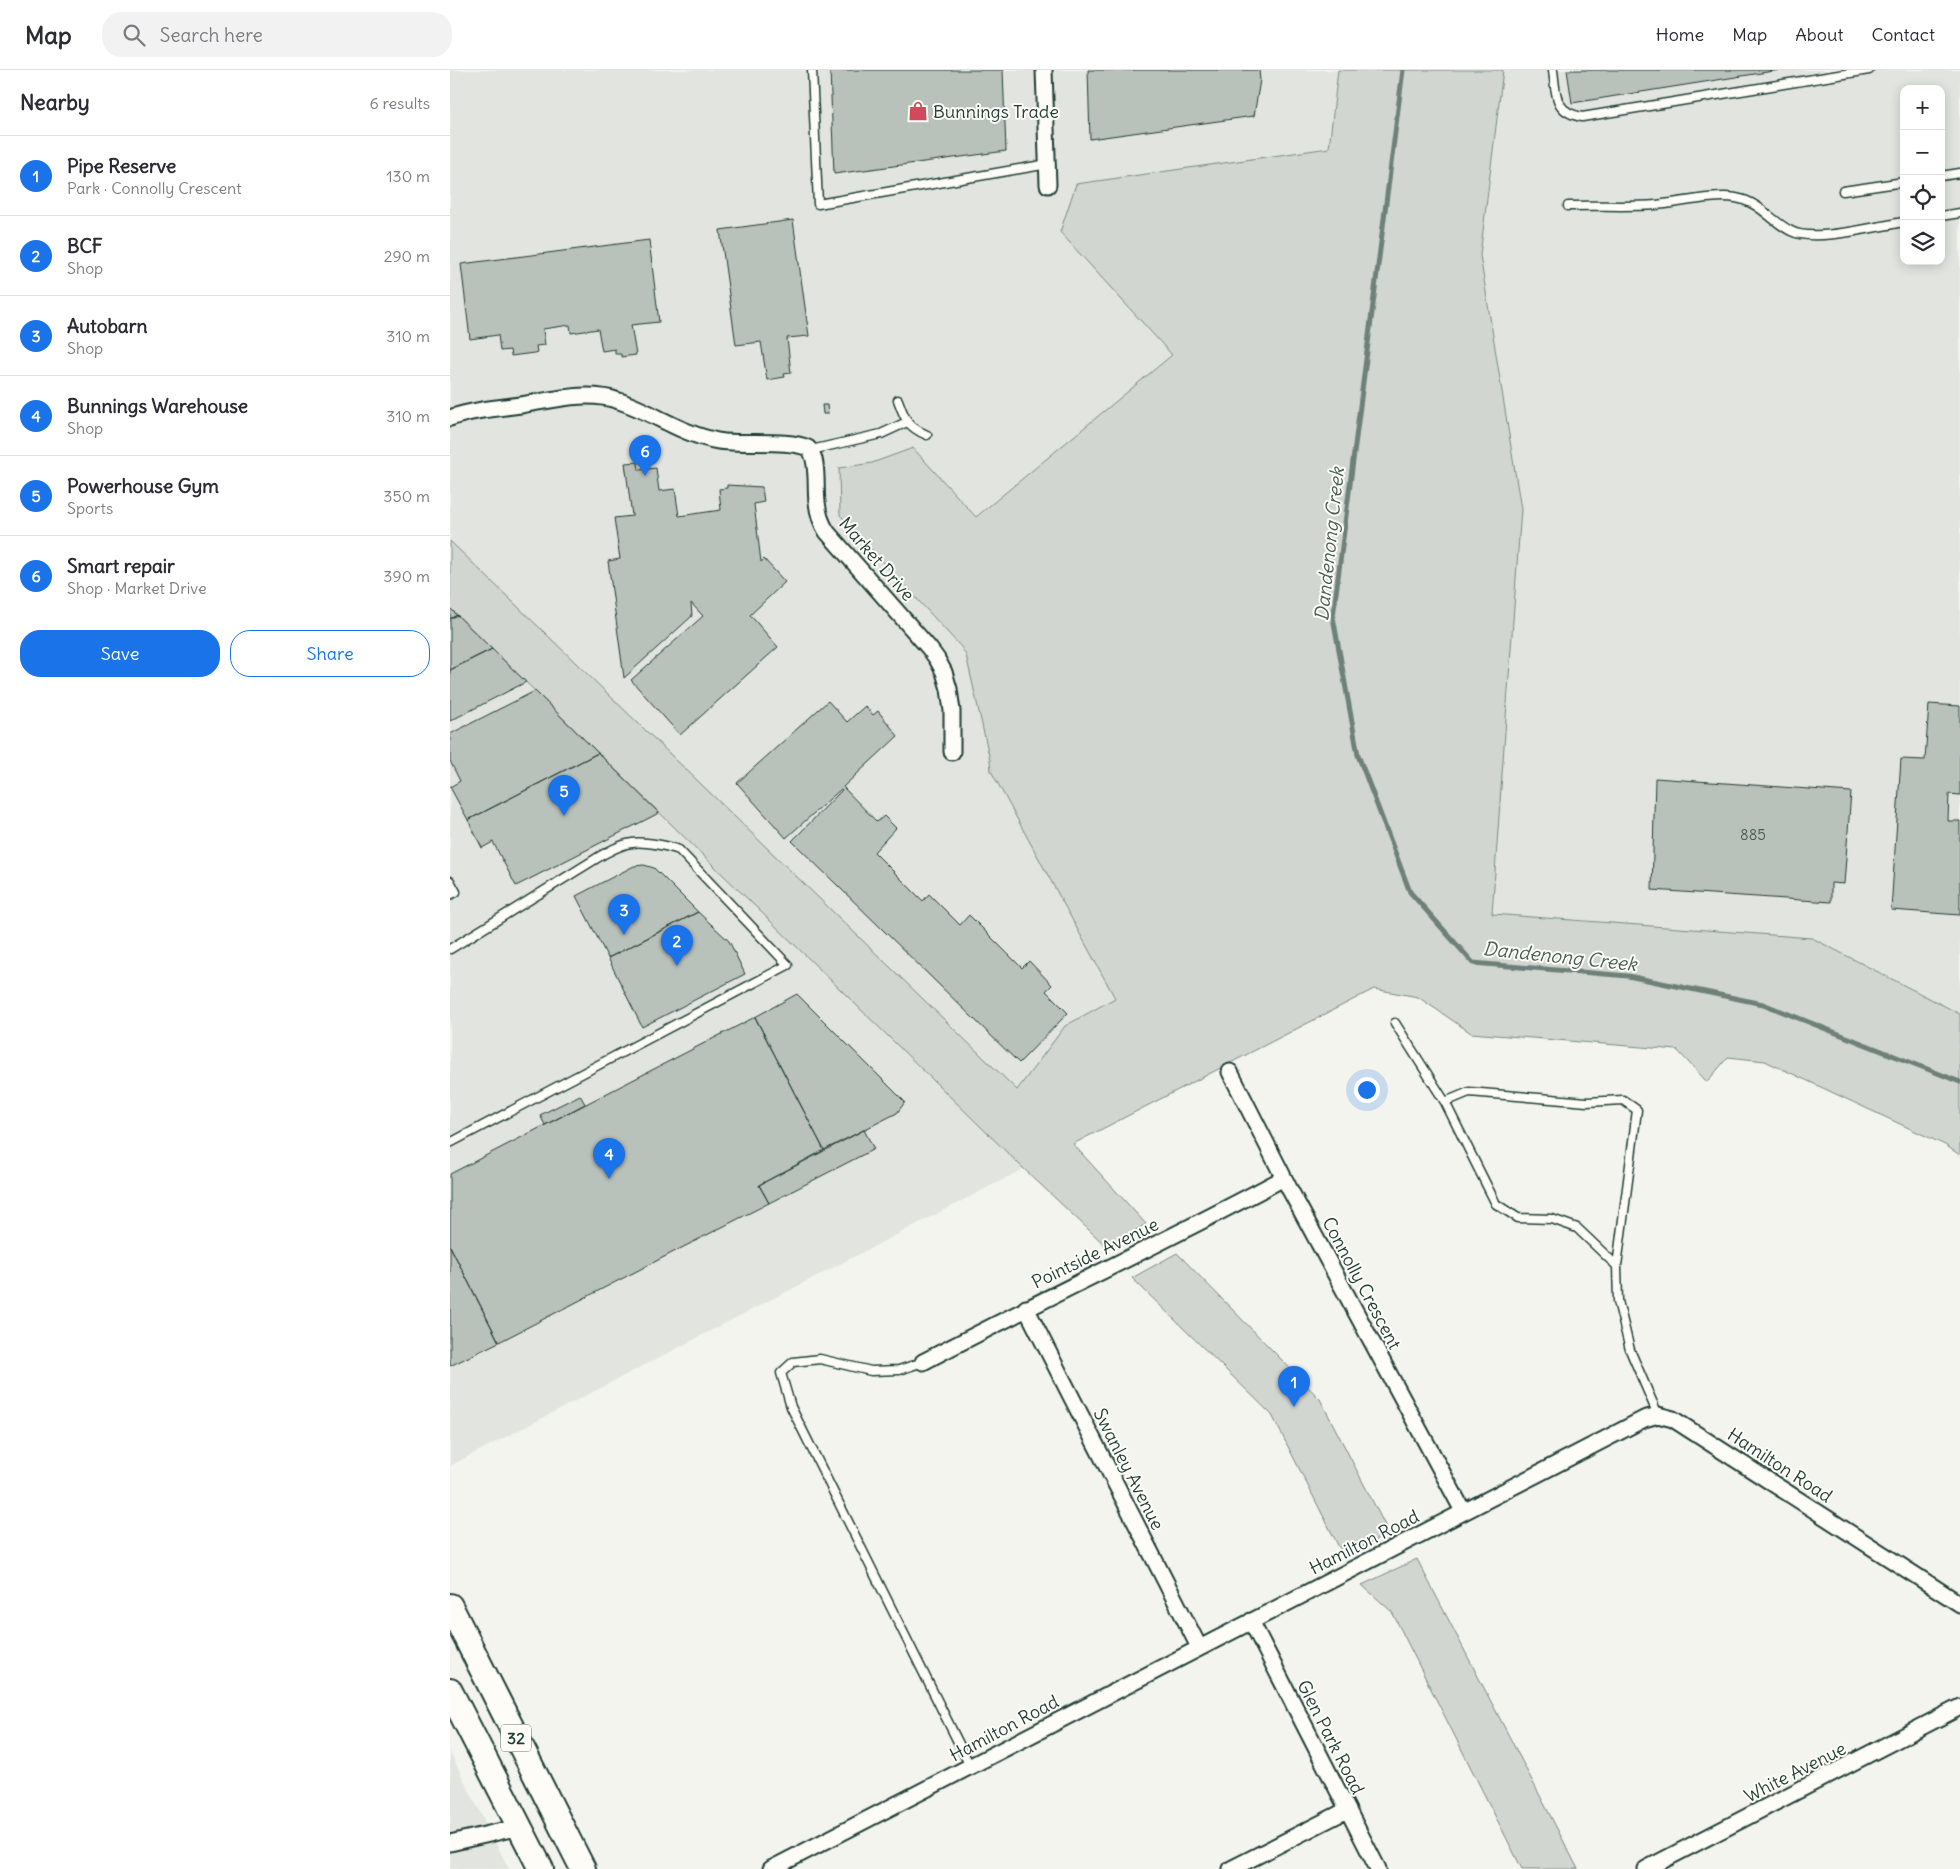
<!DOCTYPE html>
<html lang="en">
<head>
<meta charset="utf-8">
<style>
	:root { --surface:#fff; --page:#f2f2f3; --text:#2b2b33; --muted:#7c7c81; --line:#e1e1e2; --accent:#1a73e8 }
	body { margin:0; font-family:Delius,sans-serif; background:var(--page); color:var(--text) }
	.controls { position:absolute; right:15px; top:15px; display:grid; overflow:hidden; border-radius:10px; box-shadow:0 2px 12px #0003 }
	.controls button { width:45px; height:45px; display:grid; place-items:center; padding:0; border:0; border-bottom:1px solid var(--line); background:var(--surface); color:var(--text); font:25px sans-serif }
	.you { position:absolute; left:916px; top:1019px; width:18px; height:18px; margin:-12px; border:4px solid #fff; border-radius:50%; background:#1a73e8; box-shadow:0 0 0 8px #1a73e833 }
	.badge { display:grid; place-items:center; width:32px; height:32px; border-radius:50%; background:var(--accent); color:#fff; font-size:16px; font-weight:700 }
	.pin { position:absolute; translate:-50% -41px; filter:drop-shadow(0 1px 2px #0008) }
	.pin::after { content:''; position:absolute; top:26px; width:18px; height:15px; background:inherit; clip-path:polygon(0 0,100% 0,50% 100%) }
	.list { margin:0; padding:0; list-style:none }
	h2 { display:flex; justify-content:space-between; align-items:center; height:65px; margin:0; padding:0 20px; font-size:21px }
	h2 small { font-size:16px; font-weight:400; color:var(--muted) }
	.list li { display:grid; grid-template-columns:32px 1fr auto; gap:15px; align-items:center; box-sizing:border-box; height:80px; padding:0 20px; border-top:1px solid var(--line) }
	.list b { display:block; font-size:19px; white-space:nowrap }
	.list p { margin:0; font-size:16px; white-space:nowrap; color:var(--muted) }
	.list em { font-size:16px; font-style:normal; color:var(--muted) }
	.actions { display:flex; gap:10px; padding:15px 20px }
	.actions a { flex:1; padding:11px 0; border:1px solid var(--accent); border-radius:20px; text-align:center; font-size:18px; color:var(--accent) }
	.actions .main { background:var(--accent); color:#fff }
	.icon { flex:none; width:28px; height:28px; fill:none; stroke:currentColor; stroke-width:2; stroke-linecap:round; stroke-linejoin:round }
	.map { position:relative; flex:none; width:1510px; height:1799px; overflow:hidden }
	header { display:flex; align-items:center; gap:30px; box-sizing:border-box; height:70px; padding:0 25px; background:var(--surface); border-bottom:1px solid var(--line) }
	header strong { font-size:24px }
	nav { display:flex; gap:28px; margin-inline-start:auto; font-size:18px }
	.search { width:350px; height:45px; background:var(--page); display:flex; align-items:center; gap:12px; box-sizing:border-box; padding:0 18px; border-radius:20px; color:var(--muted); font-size:19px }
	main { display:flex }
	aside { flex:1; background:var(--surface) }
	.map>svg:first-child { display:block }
	.built { fill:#e2e5df; fill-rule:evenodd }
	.green { fill:#d1d6d1; stroke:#788a82 }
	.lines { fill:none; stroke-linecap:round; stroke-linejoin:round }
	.stream { stroke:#6e8179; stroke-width:5 }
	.building { fill:#b9c1bb; stroke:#1f3d34 }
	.lane-casing { stroke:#1f3d34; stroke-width:11 }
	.street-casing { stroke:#1f3d34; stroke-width:19 }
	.primary-casing { stroke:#1f3d34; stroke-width:28 }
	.lane { stroke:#fdfcf7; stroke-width:8 }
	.street { stroke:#fdfcf7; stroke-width:15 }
	.primary { stroke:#fdfcf7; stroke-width:24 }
	.labels { text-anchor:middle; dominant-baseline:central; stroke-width:4; stroke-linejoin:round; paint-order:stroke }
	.number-label { font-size:15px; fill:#465e56 }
	.shield { fill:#fdfcf7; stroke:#62766e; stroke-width:1 }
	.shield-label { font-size:16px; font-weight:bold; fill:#1f3d34 }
	.poi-label { font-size:18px; fill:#1f3d34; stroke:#fdfcf7; text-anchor:start }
	.street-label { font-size:18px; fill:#1f3d34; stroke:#fdfcf7 }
	.water-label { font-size:19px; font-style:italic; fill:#475f56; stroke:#fdfcf7 }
</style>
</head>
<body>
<header>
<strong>Map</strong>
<div class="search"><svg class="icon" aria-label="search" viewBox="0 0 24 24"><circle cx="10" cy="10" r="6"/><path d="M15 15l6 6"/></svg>Search here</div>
<nav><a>Home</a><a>Map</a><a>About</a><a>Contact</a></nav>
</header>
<main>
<aside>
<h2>Nearby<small>6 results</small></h2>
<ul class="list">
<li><span class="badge">1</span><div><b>Pipe Reserve</b><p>Park · Connolly Crescent</p></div><em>130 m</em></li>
<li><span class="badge">2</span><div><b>BCF</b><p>Shop</p></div><em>290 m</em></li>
<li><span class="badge">3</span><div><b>Autobarn</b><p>Shop</p></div><em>310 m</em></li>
<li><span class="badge">4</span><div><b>Bunnings Warehouse</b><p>Shop</p></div><em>310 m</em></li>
<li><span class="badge">5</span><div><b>Powerhouse Gym</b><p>Sports</p></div><em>350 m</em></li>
<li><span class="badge">6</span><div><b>Smart repair</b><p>Shop · Market Drive</p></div><em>390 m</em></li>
</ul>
<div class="actions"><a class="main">Save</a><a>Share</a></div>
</aside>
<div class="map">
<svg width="1510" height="1799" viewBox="0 0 1510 1799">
	<rect width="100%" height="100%" fill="#f4f4ef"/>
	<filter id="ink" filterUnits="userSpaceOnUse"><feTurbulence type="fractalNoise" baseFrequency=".02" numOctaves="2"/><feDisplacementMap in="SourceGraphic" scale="10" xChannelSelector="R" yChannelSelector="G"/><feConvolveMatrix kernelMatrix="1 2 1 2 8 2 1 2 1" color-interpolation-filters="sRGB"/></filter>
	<g filter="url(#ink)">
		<path class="built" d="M0,0H888L879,78L626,114L610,162L722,285L526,447L463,378L422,393L389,398L516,585L540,690L541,701L665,928L615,956L622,1074L0,1396Z
			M1053,0H1510V944L1362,868L1042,844L1071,439L1030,185ZM1454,19H1491V191H1454Z
			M0,1682L59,1799H0Z"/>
		<path class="green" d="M888,0H1053L1030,185L1071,439L1042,844L1362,868L1510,944V1085L1495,1075L1315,991L1278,987L1257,1012L1227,980L1021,963L968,927L924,919L623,1074L696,1154L657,1177L573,1098L0,538V471L567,1020L615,956L665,928L541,701L540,690L516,585L511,577L390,445L389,398L422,393L463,378L526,447L722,285L610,162L626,114L879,78Z
			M727,1183L870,1329L939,1463L894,1487L822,1345L682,1208Z
			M967,1489L1128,1799H1072L942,1542L912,1515Z"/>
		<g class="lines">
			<path class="stream" d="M953,0L883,547L908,685L960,822L1023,893L1178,906L1313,934L1510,1012"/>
		</g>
		<path class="building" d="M380,0H553L556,81L384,104Z
			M638,0H809L810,10L804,46L640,69Z
			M1117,0H1330L1122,33Z
			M343,150L359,266L337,268L341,303L334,304L335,307L317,310L311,272L286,275L270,160Z
			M199,170L209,252L181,255L186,285L171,287V284H165V279L152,281L148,259L121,263L120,255L93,259L95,275L86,276L87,282L84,283L61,286L60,280L50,281L48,265L20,269L11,194Z
			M372,335H377L378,344H373Z
			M188,392L189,400L206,398L209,421L225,419L229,446L271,440L269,419L277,418V415L312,417L314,432L304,434L311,492L314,489L335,512L300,545L328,577L230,665L181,610L253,546L241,533L242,546L174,608L158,491L170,489L164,448L182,446L175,393Z
			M0,538L7,545L0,549Z
			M7,545L42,579L0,600V549Z
			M42,579L76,612L0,651V600Z
			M85,621L148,683L18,750L0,717L10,711L0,691V664Z
			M378,631L397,652L415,636L423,645L428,641L448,666L393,717L427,752L434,746L446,758L424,782L473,831L479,824L510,855L519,845L572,898L579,891L602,915L596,921L618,943L569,993L342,771L392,720L391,719L336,768L287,713Z
			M1479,634L1510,636V725L1499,724L1498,751H1510V845L1441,840L1451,689L1475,690Z
			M148,683L209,743L66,816L43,772L32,778L18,750Z
			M1205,708L1401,722L1394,814L1381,813V832L1202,820Z
			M194,795L204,798L248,842L158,888L126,826L184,796Z
			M248,842L279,871L295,904L192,957L158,888Z
			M347,924L455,1032L447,1043L374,1080L305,947Z
			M305,947L374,1080L309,1115L319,1133L49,1272L0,1176V1104Z
			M130,1025L135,1034L95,1055L90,1045Z
			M414,1060L424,1079L319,1133L309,1115Z
			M0,1176L49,1272L0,1296Z"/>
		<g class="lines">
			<defs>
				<path id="lane" d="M362,0L368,134L598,94
					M1103,0C1106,24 1104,42 1132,47L1419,0
					M1491,106L1510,103
					M1393,121L1454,112
					M1118,136C1148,135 1177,137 1206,135C1228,133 1266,124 1286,128C1310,132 1321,151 1341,161C1363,173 1428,156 1454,152
					M1491,146L1510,143
					M448,330C455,350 458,357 477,365
					M361,380L431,364L457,352
					M0,811L6,822L0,825
					M0,879L152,785C162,780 171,774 182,773C194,771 219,776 229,780L338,895L0,1073
					M945,953L995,1032L1019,1022L1137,1032L1173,1030L1187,1040L1167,1196L1168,1231L1180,1280L1208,1345
					M995,1032L1046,1134L1068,1148L1102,1149L1127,1158L1167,1196
					M473,1292L449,1300L421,1301L370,1289L343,1292L331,1303L341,1337L520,1696"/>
				<path id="street" d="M594,0L598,115
					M0,348C23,340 47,338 71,335C103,330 138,320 169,331C203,342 231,364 268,371C292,375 339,369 358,378C369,387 365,417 367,432C368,443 371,453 377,462L479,578L487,589L494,602L499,619L502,641V682
					M780,1002L840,1120L1013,1441
					M576,1238L749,1577
					M473,1292C593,1229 715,1172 834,1108
					M801,1551L928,1799
					M0,1773L69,1757
					M321,1799L1194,1349L1208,1345L1223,1349L1510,1534
					M781,1799L897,1740
					M1196,1799L1510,1637"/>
				<path id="primary" d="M0,1536L133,1799
					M0,1621L91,1799"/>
			</defs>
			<use href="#lane" class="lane-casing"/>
			<use href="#street" class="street-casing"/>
			<use href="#primary" class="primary-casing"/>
			<use href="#lane" class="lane"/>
			<use href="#street" class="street"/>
			<use href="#primary" class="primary"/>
		</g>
	</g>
	<defs>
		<symbol id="shop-bare" viewBox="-9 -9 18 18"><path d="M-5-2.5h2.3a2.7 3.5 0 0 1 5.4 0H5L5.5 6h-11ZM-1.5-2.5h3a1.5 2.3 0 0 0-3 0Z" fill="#d1495b" stroke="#fdfcf7" stroke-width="2.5" paint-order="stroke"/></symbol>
	</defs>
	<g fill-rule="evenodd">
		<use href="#shop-bare" x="454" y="27" width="28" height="28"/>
	</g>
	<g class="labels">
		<g class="number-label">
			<text x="1303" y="764">885</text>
		</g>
		<rect class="shield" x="51" y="1654.5" width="30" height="27" rx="4"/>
		<g class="shield-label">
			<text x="66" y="1668">32</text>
		</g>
		<g class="poi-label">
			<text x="483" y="41">Bunnings Trade</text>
		</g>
		<g class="street-label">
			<text transform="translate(427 489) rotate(49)">Market Drive</text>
			<text transform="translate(645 1183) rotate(-26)">Pointside Avenue</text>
			<text transform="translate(912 1213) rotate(62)">Connolly Crescent</text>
			<text transform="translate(1330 1395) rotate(33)">Hamilton Road</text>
			<text transform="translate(679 1399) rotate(63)">Swanley Avenue</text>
			<text transform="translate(914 1472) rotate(-27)">Hamilton Road</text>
			<text transform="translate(554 1658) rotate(-28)">Hamilton Road</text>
			<text transform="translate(881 1667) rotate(63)">Glen Park Road</text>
			<text transform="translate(1345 1702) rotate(-27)">White Avenue</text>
		</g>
		<g class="water-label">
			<text transform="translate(879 474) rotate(-84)">Dandenong Creek</text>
			<text transform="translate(1110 886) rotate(6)">Dandenong Creek</text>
		</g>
	</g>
</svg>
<div class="controls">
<button>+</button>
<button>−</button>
<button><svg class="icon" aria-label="locate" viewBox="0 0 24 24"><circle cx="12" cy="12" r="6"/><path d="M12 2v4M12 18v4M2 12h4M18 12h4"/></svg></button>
<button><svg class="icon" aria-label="layers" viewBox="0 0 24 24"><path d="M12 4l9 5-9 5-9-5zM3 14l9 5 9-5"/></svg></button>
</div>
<div class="you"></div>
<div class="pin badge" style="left:844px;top:1337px">1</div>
<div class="pin badge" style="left:227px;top:896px">2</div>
<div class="pin badge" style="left:174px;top:865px">3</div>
<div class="pin badge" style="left:159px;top:1109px">4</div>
<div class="pin badge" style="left:114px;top:746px">5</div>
<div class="pin badge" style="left:195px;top:406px">6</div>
</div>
</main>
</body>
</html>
